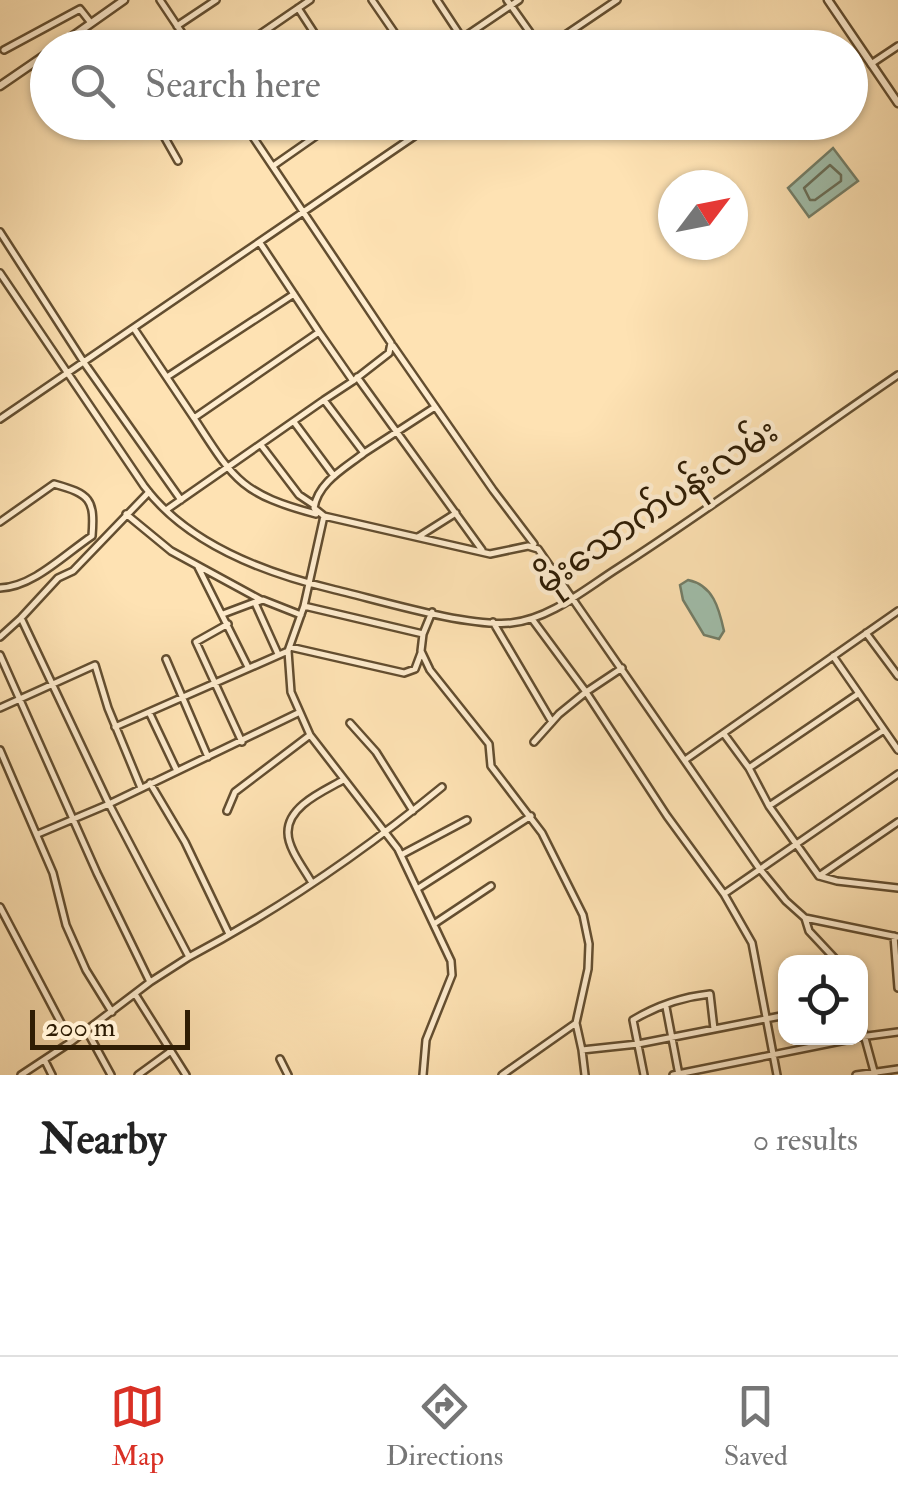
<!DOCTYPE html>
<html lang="en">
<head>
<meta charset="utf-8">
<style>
	:root { --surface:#fff; --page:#f6f6f6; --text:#222; --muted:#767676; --line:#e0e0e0; --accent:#d93025 }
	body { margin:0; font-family:"IM FELL Double Pica","Noto Sans Myanmar",serif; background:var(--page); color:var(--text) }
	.controls { position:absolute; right:30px; bottom:30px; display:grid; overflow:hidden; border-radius:20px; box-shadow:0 2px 8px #0004 }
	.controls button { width:90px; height:90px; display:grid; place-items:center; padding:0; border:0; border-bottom:2px solid var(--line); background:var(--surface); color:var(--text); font:50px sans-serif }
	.compass { position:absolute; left:658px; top:170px; width:90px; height:90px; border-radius:50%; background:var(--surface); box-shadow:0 2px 8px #0004; rotate:58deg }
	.scale { position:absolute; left:30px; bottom:25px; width:160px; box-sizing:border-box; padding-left:10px; border:5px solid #2f1d04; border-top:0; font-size:28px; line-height:35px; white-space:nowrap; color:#2f1d04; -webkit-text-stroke:8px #feecce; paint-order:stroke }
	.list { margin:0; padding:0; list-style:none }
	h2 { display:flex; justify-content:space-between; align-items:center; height:130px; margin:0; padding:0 40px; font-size:42px }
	h2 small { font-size:32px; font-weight:400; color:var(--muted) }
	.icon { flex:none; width:55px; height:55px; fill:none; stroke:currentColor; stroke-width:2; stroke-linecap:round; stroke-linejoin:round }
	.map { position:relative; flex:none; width:898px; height:1075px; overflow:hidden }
	.search { position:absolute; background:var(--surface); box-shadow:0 2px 8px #0004; left:30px; right:30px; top:30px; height:110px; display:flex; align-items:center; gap:25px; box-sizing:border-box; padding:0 35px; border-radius:55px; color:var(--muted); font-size:38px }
	.sheet { height:280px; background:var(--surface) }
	nav { display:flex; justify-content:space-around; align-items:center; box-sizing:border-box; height:140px; border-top:2px solid var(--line); background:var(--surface); font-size:28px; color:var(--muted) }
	nav a { display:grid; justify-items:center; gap:5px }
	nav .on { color:var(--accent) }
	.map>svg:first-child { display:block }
	.water { fill:#a0beab; stroke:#737e68; stroke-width:2.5 }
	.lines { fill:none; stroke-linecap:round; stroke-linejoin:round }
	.shore { stroke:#686e58; stroke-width:2.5 }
	.minor-casing { stroke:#634e30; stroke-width:10 }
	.tertiary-casing { stroke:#634e30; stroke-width:11 }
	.minor { stroke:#feecce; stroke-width:5 }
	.tertiary { stroke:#feecce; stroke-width:6 }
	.labels { text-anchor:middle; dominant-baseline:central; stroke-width:9; stroke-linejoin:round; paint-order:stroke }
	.street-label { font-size:35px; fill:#2f1d04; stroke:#feecce }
</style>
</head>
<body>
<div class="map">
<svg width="898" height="1075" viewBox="0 0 898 1075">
	<rect width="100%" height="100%" fill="#fee2b3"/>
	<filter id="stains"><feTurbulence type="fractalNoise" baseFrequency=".002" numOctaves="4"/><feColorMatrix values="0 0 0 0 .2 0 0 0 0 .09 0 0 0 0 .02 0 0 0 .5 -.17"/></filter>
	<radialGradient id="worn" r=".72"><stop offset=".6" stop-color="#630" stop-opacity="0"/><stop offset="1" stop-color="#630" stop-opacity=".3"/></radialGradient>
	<path class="water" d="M833,148L858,181L809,217L788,188Z
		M688,580C713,585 719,608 724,631L719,639L704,635L683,600L680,585Z"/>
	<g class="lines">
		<path class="shore" d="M830,165L841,175V181L815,200H810L804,188Z"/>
		<defs>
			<path id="minor" d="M160,0L192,48
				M372,0L405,48
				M437,0L462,38
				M507,0L541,48
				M298,8L324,48
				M177,26L216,0
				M240,48L310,0
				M448,48L519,0
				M546,48L617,0
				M4,50L80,9L91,23
				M871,64L898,46
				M161,122V131L178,161
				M243,122L391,343L389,353L353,381
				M312,122L320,133
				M273,166L336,122
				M0,232L85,364L181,500
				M0,273L144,486C187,544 265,573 332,589C379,600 465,627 511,623C550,619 585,589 618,568C713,507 804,439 898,375
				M135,330L194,418L319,332L260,243
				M319,332L353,381L324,400L364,453C345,468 318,482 314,508L324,516
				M393,346L493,490L534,544
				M167,377L294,294
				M357,377L482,550
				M194,418C234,480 241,494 316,514
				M0,419L435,122
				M294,422L334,476
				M261,445L299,495L314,505
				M364,453L435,407
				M149,492L73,571L58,578L21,618L109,804L189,957C280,909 363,852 442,787
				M166,510L324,400
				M126,514L171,551L261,600
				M0,522L54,484C90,494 95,499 92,536C65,554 33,587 0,588
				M418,537L456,513
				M198,567L248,667
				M304,606L423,634
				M432,612L423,634L421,651L430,670L489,744L491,766L542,833L583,915L589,944L588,969L576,1023L582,1050
				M223,614L255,602
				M532,619L586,692L559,714L534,742
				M493,622L552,722
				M228,624L196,642L242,742
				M866,633L898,676
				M0,637L21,618
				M290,647L404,673L415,669L421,653
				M278,654L255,603L263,600L301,615
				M0,655L97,873L150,982
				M833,656L898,750
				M166,659L208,757
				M622,668L586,692L667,816L724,894L752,943L777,1075
				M0,708L95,665L108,708L141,788
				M149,712L177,771
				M350,723L376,752L413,811
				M115,727L288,651
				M724,734L749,768L769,806L819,876L837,881L898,888
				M0,750L53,873L66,925L86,970L112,1012
				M685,760L898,611
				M749,768L858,694
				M150,783L185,842L229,934
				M769,806L884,730
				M227,811L235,792L310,735
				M38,834L109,804L298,713
				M401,855L467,820
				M819,876L898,822
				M312,883C305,870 288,849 288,833C287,806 324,791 343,780
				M417,889L531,816
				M724,894L898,774
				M0,907L71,1042L21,1075
				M805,918L809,931L838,962
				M434,924L491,886
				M894,936L898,988
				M135,994L186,1075
				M666,1007L679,1075
				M860,1020L875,1075
				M87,1031L111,1075
				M860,1037L898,1032
				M71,1042L150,982L189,957
				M280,1059L288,1075
				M45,1061L52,1075
				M138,1075L171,1051
				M423,1075L426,1040L452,975L451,961L398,849L310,735L291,692L288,651L304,606L324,516L490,554L528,546L538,549L759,868L786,901L805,918L898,937
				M502,1075L576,1023
				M585,1075L582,1050L638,1044L786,1015
				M644,1075L633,1020C658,1005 682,997 710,994L714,1029
				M673,1075L856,1038
				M856,1075L898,1069"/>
			<path id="tertiary" d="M828,0L898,103
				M56,48L124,0
				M0,86L48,53"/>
		</defs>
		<use href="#minor" class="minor-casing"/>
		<use href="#tertiary" class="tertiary-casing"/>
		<use href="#minor" class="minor"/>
		<use href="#tertiary" class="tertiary"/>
	</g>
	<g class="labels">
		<g class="street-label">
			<text transform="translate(657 507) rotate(-34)">မိုးသောက်ပန်းလမ်း</text>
		</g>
	</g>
	<rect width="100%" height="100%" filter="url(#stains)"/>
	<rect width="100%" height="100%" fill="url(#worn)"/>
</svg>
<div class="controls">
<button><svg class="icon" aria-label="locate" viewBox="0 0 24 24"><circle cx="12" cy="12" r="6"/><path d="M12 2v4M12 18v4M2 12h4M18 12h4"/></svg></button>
</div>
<svg class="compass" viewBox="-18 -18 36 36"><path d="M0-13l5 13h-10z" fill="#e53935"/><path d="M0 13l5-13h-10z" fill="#767676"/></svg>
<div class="scale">200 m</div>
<div class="search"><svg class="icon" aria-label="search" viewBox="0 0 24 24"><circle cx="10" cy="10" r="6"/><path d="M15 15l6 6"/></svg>Search here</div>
</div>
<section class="sheet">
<h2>Nearby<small>0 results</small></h2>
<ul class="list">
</ul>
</section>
<nav>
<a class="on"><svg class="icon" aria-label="map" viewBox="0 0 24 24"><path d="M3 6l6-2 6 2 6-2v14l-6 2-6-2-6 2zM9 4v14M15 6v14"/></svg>Map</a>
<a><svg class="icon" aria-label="directions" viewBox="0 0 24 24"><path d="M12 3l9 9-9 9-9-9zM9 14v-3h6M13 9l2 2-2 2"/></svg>Directions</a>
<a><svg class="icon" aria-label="saved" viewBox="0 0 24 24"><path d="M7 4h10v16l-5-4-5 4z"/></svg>Saved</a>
</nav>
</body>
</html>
